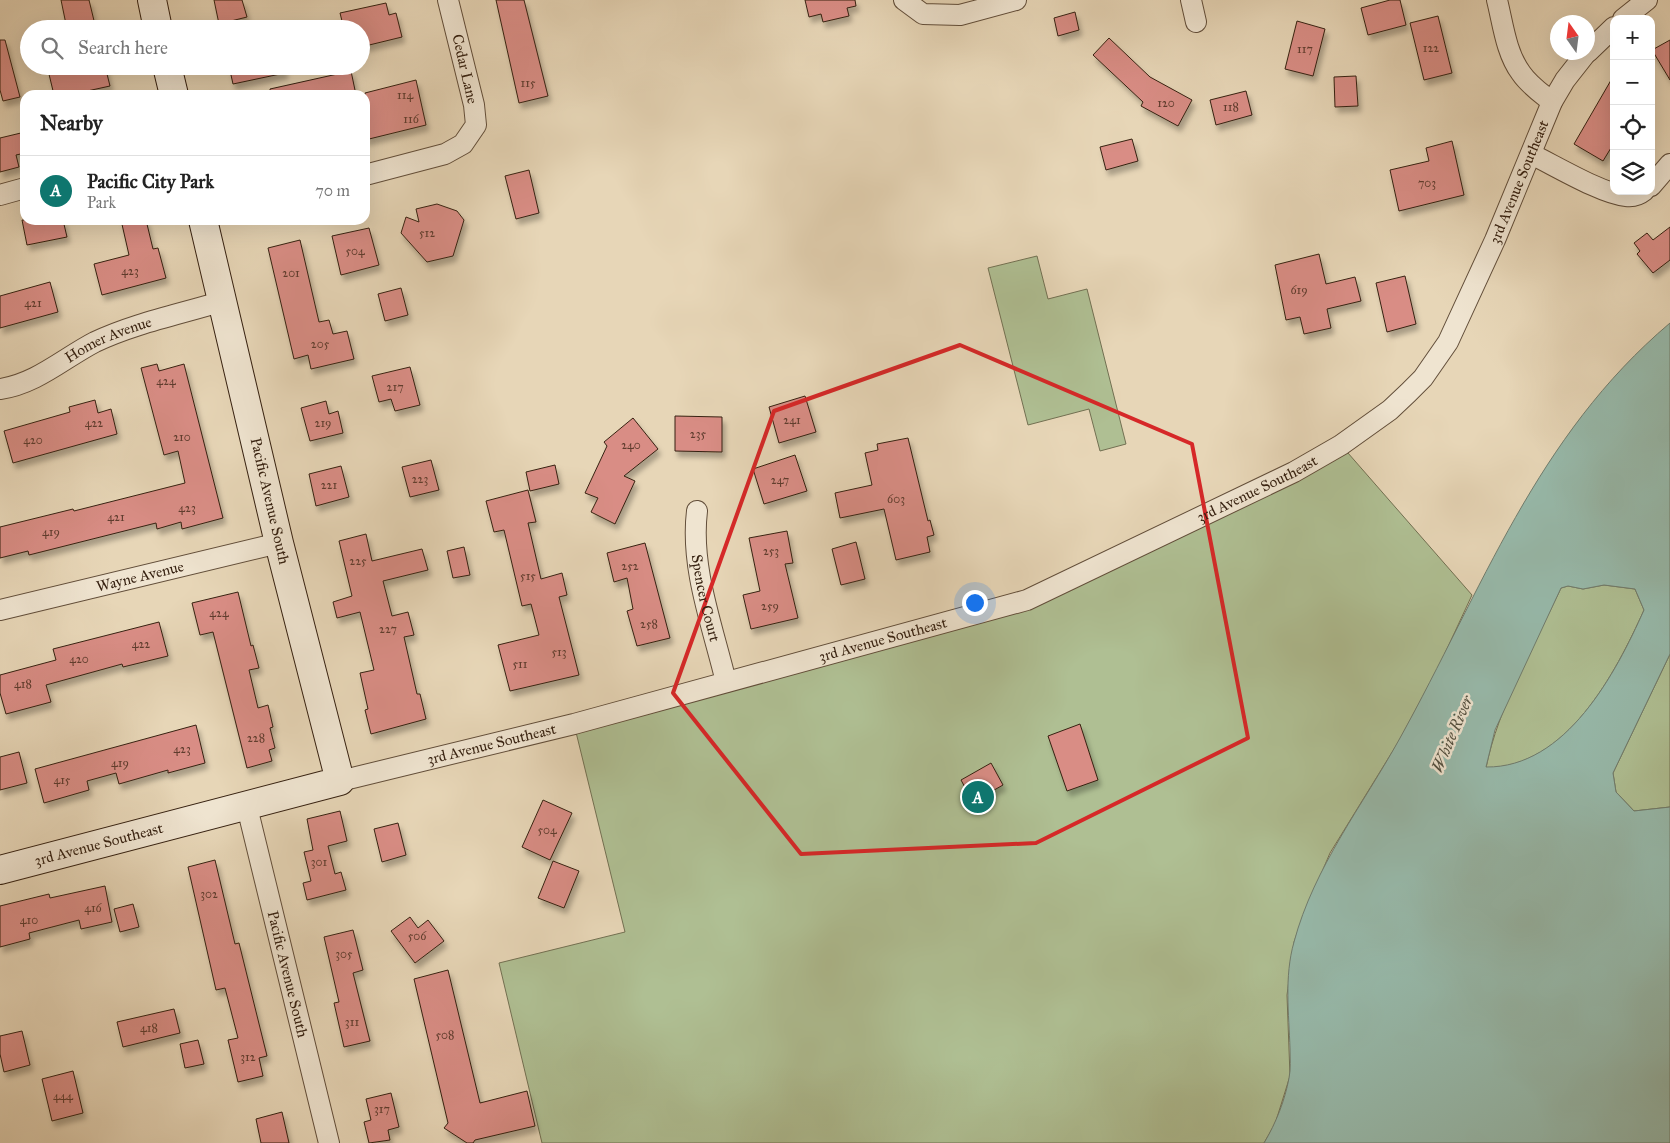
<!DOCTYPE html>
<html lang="en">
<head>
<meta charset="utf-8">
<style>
	:root { --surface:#fff; --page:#f2f2f2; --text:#222; --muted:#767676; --line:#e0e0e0; --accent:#0f766e }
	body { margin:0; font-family:"IM FELL Great Primer",serif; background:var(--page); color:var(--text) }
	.controls { position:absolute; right:15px; top:15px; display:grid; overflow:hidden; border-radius:10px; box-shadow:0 5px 20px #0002 }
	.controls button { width:45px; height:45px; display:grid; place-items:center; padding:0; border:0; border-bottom:1px solid var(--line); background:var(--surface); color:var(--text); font:25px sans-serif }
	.compass { position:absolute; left:1550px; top:15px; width:45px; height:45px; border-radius:50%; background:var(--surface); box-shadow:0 5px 20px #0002; rotate:346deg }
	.you { position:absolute; left:974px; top:602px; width:18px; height:18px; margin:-12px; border:4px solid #fff; border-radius:50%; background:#1a73e8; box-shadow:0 0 0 8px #1a73e833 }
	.badge { display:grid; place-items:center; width:32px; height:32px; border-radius:50%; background:var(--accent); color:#fff; font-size:16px; font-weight:700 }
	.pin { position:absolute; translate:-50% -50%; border:2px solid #fff; box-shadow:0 1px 5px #0006 }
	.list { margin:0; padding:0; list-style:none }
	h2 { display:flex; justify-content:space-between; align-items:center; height:65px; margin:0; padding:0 20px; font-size:21px }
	h2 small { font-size:16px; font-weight:400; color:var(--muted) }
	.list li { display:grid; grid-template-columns:32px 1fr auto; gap:15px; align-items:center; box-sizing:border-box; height:70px; padding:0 20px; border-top:1px solid var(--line) }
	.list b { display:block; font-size:19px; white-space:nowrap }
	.list p { margin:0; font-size:16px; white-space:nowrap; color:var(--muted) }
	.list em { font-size:16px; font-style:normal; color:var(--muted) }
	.icon { flex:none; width:28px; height:28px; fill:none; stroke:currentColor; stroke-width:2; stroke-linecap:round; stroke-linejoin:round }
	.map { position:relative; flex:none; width:1670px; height:1143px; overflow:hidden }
	.search { position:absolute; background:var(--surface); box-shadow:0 5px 20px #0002; left:20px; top:20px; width:350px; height:55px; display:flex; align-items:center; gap:12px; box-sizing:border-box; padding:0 18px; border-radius:28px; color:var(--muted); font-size:19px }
	.panel { position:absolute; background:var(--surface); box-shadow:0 5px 20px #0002; left:20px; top:90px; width:350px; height:135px; border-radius:15px }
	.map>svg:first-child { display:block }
	.green { fill:#afbf93; stroke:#727052 }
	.water { fill:#97b9aa; stroke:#707c6d; fill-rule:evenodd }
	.building { fill:#d98d85; stroke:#362111; filter:url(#shadow) }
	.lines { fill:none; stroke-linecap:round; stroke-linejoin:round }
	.street-casing { stroke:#624e3a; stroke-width:22 }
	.secondary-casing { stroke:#362111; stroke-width:30 }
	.street { stroke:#efe4d0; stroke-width:20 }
	.secondary { stroke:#efe4d0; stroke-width:28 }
	.marked { fill:none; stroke:#d62828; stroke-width:4; stroke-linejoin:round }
	.labels { text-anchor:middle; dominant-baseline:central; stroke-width:5; stroke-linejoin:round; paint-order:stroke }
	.number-label { font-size:12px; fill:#5f3c2e }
	.street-label { font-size:15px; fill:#362111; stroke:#efe4d0 }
	.water-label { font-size:16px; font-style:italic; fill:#534f3f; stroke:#efe4d0 }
</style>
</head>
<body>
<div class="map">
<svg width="1670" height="1143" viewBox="0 0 1670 1143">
	<defs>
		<filter id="shadow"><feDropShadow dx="3" dy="5.5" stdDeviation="2.5" flood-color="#0004"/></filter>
	</defs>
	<rect width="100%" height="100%" fill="#e7d6b7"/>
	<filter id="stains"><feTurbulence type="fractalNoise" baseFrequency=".004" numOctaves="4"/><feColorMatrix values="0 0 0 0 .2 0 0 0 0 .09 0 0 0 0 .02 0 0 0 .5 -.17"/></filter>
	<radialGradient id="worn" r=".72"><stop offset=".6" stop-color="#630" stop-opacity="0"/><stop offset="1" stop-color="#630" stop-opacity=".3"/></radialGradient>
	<path class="green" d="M1037,256L1048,299L1087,289L1126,444L1100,451L1089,409L1028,425L988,268Z
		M1341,445L1472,595L1439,666L1399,741L1330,853L1303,916L1294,942L1287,995L1290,1076L1275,1124L1264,1143H542L499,963L625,932L574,724L1027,600Z
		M1604,585L1635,589L1644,610C1615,674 1567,767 1486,768C1498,707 1535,644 1561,588L1568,586L1583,589Z
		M1670,654V807L1634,811L1616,792L1613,773Z"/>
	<path class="water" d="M1670,323V654L1613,773L1616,792L1634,811L1670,807V1143H1264C1276,1123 1285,1100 1289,1078C1291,1069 1290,1058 1290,1049C1289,1014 1284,977 1294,942C1314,867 1363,805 1400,738C1482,590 1536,436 1670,323ZM1604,585L1635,589L1644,610C1616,673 1566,768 1486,767L1495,730L1561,588L1568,586L1583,589Z"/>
	<path class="building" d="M61,0H89L96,29H67Z
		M214,0H242L247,17L219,24Z
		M496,0H524L548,96L519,103Z
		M805,0H855L856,6L847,8L849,16L823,22L821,14L809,17Z
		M1390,0H1400L1406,25L1368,35L1361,8Z
		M386,3L389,15L396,13L402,37L361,47V29H344L340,13Z
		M1075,12L1079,30L1058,36L1054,18Z
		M1438,16L1452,73L1424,80L1410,23Z
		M1297,21L1325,29L1313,76L1285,69Z
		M1109,38L1150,77L1192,100L1178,126L1141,106L1143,102L1093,55Z
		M0,40H5L20,97L3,101L0,90Z
		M1670,40V80L1652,50Z
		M65,66H105L110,86L69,95H54L48,70Z
		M229,66H284L285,73L233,84Z
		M351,71L356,95H270V89Z
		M1614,75V143L1603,161L1574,144Z
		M1356,76L1358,106L1335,107L1334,77Z
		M416,80L426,125L365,140V93Z
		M1246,91L1252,115L1216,125L1210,100Z
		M25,132V153L16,155L19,167L0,172V138Z
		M1132,139L1138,161L1106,170L1100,147Z
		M1452,141L1464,195L1399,211L1390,170L1429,161L1426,148Z
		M529,170L539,213L516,219L505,176Z
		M437,204L457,211L464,220L453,256L427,262L401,233L406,217L419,222L416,209Z
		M22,220H63L67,237L27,245Z
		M121,220H146L153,249L158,248L166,278L102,295L94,264L129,255Z
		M1670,227V260L1653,273L1637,254L1640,251L1634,243L1647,233L1653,240Z
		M369,228L379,265L341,275L332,236Z
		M300,240L319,322L329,320L333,334L347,331L354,359L311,369L308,355L294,359L268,248Z
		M1319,254L1326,284L1355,277L1361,301L1327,309L1331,328L1304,334L1300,317L1286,320L1275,265Z
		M1405,276L1416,324L1387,332L1376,283Z
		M50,282L58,312L0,328V296Z
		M401,288L408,315L385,321L378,294Z
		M157,364L159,371L184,364L223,518L182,529L181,522L157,529L156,523L29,555L28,551L0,558V527L73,509L74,511L185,483L178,451L164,455L141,368Z
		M410,367L420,405L395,411L391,399L379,402L372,376Z
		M805,396L816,432L779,443L769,407Z
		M95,400L98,413L111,409L117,434L13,463L4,431L70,412L69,407Z
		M326,401L329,414L338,411L343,433L310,441L301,408Z
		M675,416L722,417V452L675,451Z
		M633,418L658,449L624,476L635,481L615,524L591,512L598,498L585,493L607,446L604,442Z
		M908,438L928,521L930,520L934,535L927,537L930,552L896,560L884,509L840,518L835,493L872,485L865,453L878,450L877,444Z
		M795,455L807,491L764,504L753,469Z
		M431,460L439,490L410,497L402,467Z
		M555,465L559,484L530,491L526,472Z
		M341,466L349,497L316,506L309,474Z
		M528,490L536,522L528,523L541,579L562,573L567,595L559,597L579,675L510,691L498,645L539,635L531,604L522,606L504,530L494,532L486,501Z
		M787,531L793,563L785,564L798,618L751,629L743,595L760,591L749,538Z
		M366,534L372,561L422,549L428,570L383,581L392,616L408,612L414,635L404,637L417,694H420L426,719L371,734L365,710L368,709L360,673L374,670L360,612L337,618L333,602L352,596L339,541Z
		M856,542L865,579L841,585L832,549Z
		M645,543L670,638L637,646L627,611L633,609L627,578L614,582L607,553Z
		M464,547L470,575L453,578L447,551Z
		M238,592L251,646L253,645L259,668L249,670L258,708L268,705L273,727L270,728L275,748L269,750L272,761L247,768L213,632L200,635L192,603Z
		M159,622L168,656L123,667L122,664L46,685L51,702L6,714L0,693V675L56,660L53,649Z
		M1080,724L1098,780L1067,791L1048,736Z
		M196,725L205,763L168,773V770L119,784L116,773L87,781L89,790L44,803L35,769Z
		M19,752L27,783L0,790V757Z
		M991,763L1003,785L973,802L961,780Z
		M543,800L572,813L550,860L522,847Z
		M340,811L347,841L328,846L335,874L341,872L346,890L307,900L303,883L311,881L304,852L313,850L307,819Z
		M398,823L406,855L382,862L374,829Z
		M215,860L235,944L239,943L267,1056L259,1058L263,1076L238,1082L228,1040L238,1038L225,988L216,990L188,867Z
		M553,861L579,871L564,908L538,898Z
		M105,886L112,922L81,929L79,920L29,933L30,939L0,947V906L49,894L50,898Z
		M133,904L139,927L120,932L114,909Z
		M410,917L418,928L428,920L444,941L415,963L391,931Z
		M353,930L363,970L353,973L370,1041L344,1047L334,1003L339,1002L324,937Z
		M448,970L480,1103L527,1091L535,1126L475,1140L473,1143H467L444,1128L448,1123L414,979Z
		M174,1009L180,1033L123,1047L117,1022Z
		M22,1031L30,1065L4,1072L0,1054V1036Z
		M198,1040L204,1064L185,1068L180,1044Z
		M73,1071L83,1113L52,1121L42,1079Z
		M391,1093L399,1127L388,1130L390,1140L369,1143L364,1122L371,1120L366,1099Z
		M282,1112L289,1143H261L256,1119Z"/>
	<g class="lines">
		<defs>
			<g id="street">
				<path d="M904,0L923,14L960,15L1016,0"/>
				<path d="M1191,0L1196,22"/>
				<path d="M1497,0C1503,24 1506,53 1521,73C1529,85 1541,93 1552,102"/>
				<path d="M1623,19L1647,0"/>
				<path d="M1588,52L1614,27"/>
				<path d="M1531,154C1554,165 1602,194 1626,196C1633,197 1639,195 1644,191"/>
				<path d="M365,175L445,154L463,144L476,125L474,105L448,0"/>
				<path d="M1651,186L1670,164"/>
				<path d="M0,195L25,188"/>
				<path id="s1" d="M0,389C36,384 64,358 95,342C135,323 181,314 223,301"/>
				<path id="s2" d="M697,511C690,568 713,627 726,682"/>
				<path id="s3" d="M0,610L279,543"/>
				<path id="s4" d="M340,781L574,724L1027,600L1294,472L1341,445L1390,410L1408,393L1423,378L1448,342L1495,240L1552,102L1565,80L1587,52"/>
				<path id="s5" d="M247,807L329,1143"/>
			</g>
			<g id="secondary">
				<path d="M152,0L158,29"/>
				<path d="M167,66L174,95"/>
				<path id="s6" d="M0,870L340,781L279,543L203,220"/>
			</g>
		</defs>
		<use href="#street" class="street-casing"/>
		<use href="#secondary" class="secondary-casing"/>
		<use href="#street" class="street"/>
		<use href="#secondary" class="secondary"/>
	</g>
	<path class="marked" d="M960,345L1192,444L1248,738L1036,843L801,854L673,693L774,411Z"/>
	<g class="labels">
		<g class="number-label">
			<text x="1431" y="48">122</text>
			<text x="1305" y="49">117</text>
			<text x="528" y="83">115</text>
			<text x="405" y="95">114</text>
			<text x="1166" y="103">120</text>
			<text x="1231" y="107">118</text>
			<text x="411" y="119">116</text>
			<text x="1427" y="183">703</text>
			<text x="427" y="233">512</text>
			<text x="355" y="251">504</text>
			<text x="130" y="271">423</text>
			<text x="291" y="273">201</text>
			<text x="1299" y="290">619</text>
			<text x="33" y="303">421</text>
			<text x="320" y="344">205</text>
			<text x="166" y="381">424</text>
			<text x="395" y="387">217</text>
			<text x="792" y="420">241</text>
			<text x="94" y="423">422</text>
			<text x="323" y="423">219</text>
			<text x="698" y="434">235</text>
			<text x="182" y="437">210</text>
			<text x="33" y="440">420</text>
			<text x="631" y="445">240</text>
			<text x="420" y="479">223</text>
			<text x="780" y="480">247</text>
			<text x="329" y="485">221</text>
			<text x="896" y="499">603</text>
			<text x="187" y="508">423</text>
			<text x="116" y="517">421</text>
			<text x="51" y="532">419</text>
			<text x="771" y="551">253</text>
			<text x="358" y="561">225</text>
			<text x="630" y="566">252</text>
			<text x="528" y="576">515</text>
			<text x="770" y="606">259</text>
			<text x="219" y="613">424</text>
			<text x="649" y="624">258</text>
			<text x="388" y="629">227</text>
			<text x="141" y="644">422</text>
			<text x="559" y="652">513</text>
			<text x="79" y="659">420</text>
			<text x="520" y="664">511</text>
			<text x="23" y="684">418</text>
			<text x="256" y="738">228</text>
			<text x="182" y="749">423</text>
			<text x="120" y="763">419</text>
			<text x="62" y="780">415</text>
			<text x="547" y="830">504</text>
			<text x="319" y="862">301</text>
			<text x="209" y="894">302</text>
			<text x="93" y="908">416</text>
			<text x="29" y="920">410</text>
			<text x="417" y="936">506</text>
			<text x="344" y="954">305</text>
			<text x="352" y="1022">311</text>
			<text x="149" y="1028">418</text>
			<text x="445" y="1035">508</text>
			<text x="248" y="1057">312</text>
			<text x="63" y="1096">444</text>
			<text x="382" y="1109">317</text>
		</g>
		<g class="street-label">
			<text transform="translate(465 69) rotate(77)">Cedar Lane</text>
			<text stroke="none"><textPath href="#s4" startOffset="1386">3rd Avenue Southeast</textPath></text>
			<text stroke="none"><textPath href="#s1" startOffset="120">Homer Avenue</textPath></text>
			<text stroke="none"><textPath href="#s4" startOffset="966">3rd Avenue Southeast</textPath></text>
			<text transform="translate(270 501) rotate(77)">Pacific Avenue South</text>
			<text stroke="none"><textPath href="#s3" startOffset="144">Wayne Avenue</textPath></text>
			<text stroke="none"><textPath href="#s2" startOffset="88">Spencer Court</textPath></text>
			<text stroke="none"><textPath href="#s4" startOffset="561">3rd Avenue Southeast</textPath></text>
			<text stroke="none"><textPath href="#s4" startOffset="156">3rd Avenue Southeast</textPath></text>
			<text stroke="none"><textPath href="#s6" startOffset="102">3rd Avenue Southeast</textPath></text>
			<text stroke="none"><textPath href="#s5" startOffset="172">Pacific Avenue South</textPath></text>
		</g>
		<g class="water-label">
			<text transform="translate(1452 734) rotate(-67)">White River</text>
		</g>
	</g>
	<rect width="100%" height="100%" filter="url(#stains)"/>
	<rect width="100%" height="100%" fill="url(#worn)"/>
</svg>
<div class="controls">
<button>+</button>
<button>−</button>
<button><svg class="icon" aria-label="locate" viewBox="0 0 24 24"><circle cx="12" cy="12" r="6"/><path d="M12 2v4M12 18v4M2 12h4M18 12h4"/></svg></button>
<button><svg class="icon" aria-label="layers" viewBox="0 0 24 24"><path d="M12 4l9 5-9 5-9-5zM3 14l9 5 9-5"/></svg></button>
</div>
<svg class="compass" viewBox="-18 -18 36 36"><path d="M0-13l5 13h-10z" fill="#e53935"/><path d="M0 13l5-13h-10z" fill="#767676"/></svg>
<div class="you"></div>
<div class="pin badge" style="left:978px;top:797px">A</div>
<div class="search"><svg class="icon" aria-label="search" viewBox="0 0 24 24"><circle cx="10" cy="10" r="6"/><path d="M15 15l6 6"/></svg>Search here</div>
<section class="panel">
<h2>Nearby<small></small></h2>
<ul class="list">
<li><span class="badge">A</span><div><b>Pacific City Park</b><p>Park</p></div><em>70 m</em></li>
</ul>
</section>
</div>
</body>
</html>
